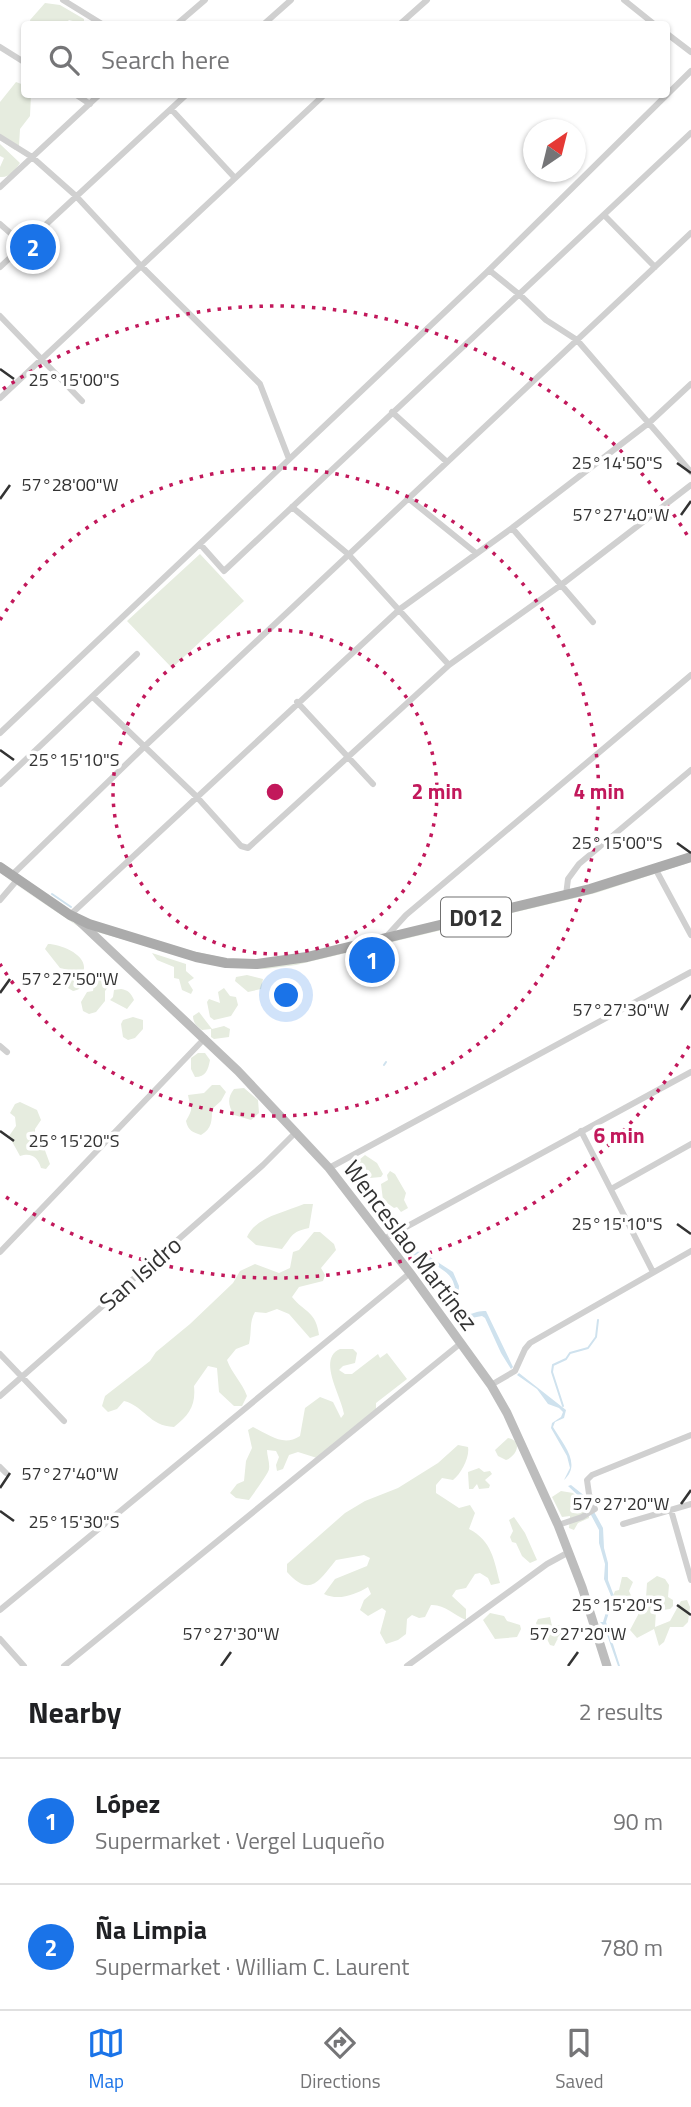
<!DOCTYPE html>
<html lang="en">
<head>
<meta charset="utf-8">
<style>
	:root { --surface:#fff; --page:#f6f6f6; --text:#202124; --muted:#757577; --line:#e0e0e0; --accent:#1a73e8 }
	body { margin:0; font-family:"Titillium Web",sans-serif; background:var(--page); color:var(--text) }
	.compass { position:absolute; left:523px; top:119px; width:63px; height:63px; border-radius:50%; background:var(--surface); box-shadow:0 2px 5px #0004; rotate:35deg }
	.you { position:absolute; left:287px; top:996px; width:24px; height:24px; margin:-18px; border:5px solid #fff; border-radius:50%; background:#1a73e8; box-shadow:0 0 0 10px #1a73e833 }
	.badge { display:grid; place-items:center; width:46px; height:46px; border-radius:50%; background:var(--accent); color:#fff; font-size:23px; font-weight:700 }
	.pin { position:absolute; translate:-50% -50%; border:4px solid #fff; box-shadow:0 2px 7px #0006 }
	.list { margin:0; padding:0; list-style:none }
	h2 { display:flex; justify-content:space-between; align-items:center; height:91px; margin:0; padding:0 28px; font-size:30px }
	h2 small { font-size:23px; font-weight:400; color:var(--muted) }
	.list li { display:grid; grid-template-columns:46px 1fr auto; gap:21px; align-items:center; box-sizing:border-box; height:126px; padding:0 28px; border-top:2px solid var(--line) }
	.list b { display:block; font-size:26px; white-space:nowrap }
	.list p { margin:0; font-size:23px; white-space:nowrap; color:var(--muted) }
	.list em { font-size:23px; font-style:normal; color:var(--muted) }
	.icon { flex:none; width:38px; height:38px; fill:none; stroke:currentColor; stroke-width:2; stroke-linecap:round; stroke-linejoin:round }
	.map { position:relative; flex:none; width:691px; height:1666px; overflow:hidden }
	.search { position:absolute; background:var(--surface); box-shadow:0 2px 5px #0004; left:21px; right:21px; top:21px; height:77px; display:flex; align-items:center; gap:18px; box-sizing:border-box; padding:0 24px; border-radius:7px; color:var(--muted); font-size:26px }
	.sheet { height:343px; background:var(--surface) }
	nav { display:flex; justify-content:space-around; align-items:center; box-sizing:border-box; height:98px; border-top:2px solid var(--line); background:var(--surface); font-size:19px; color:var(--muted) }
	nav a { display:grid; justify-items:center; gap:4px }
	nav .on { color:var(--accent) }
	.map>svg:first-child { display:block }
	.green { fill:#e6ecdf }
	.water { fill:#cfe2ee }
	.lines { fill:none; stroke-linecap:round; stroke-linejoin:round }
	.stream { stroke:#cfe2ee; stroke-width:2 }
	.minor { stroke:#d0d0d0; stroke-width:6 }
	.secondary { stroke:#bdbdbd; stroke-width:9 }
	.primary { stroke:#ababab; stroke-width:10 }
	.ticks { fill:none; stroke:#333; stroke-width:2.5 }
	.ring { fill:none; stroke:#c2185b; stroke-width:3.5; stroke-dasharray:3.5 7 }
	.labels { text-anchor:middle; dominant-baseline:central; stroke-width:7; stroke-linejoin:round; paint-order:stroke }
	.shield { fill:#fff; stroke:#707070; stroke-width:2 }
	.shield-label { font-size:23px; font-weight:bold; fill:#333 }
	.street-label { font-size:24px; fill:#333; stroke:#fff }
	.ticks-label { font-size:18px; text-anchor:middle; fill:#333; stroke:#fff; stroke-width:7; stroke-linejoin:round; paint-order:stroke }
	.centre { fill:#c2185b; stroke:#fff; stroke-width:3.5 }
	.ring-label { font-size:21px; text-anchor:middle; font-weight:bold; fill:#c2185b; stroke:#fff; stroke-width:7; stroke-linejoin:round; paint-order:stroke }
</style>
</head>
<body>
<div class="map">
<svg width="691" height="1666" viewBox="0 0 691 1666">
	<rect width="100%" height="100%" fill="#fff"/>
	<path class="green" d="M45,3L60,5L84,19V24L69,20L65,24H31L30,20Z
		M16,82L24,85V94L31,95L30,116L20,129L19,146L15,150L0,140V102Z
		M0,144L20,163C15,170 10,178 0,177V167L4,158L0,156Z
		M200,554L244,601L172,668L127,621Z
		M691,862L596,893L296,965L265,969L218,966L79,927L0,874L79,926L265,967L296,963Z
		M48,944C60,944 85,954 84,968C84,970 81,978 81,980C80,988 82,989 73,991L68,988L73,971L60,968L45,949Z
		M152,953L186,964V971L194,978L188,982L193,990L191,994L182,990L179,979L174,978V967L157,960Z
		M100,972L108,980L109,986L105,991V1001L96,1012L89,1014L83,1011L81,1002L87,992L93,991L94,985L89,981L88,977Z
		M247,975L263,979L261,989L248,992L235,981L236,977Z
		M224,988L230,996L236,997L238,1005L231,1016L214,1020L210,1017L207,1002L209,999L220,1003L218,992Z
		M121,989C128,990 131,993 134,1000L127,1009L110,1000L113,997L114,990Z
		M199,1012L212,1029L224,1026L230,1029L229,1037L214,1039L211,1037V1029L202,1030C197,1026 193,1023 193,1016Z
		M133,1017L143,1020V1029L135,1038L128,1040L123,1037L121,1024L123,1020Z
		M198,1053H205L210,1060C208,1070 206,1077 195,1077L191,1069V1058Z
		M212,1085H220L226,1092L221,1101L212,1109C212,1120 212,1129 201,1135C193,1132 188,1131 186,1121C194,1106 191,1111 188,1095L204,1093Z
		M244,1088L258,1100L259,1113L251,1120L234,1115C228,1105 227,1098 234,1089Z
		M20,1102L37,1110L41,1120L35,1129V1134L43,1145L50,1164L46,1169L41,1168C38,1157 31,1152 20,1156L9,1136L16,1126L15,1117L10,1113L15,1104Z
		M365,1155L377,1163L383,1174L381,1177L370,1178L365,1167L357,1171L354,1170L350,1175L345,1172L350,1162L359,1160Z
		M390,1171L395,1174L406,1193L404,1200L408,1208L401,1212L397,1207L394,1208L383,1200L381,1184L388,1180L387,1175Z
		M304,1204H313L309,1228C291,1232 293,1235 282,1249L256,1245L247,1237C255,1217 286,1212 304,1204Z
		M314,1232H320L334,1244L336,1250L321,1268L325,1275L323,1281L299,1287L292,1297C305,1313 316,1311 319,1335L310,1338L289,1314L277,1309L266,1313L255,1312C249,1322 252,1332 249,1344L236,1349L227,1360C232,1374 242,1382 247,1396L242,1406H234L219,1392L217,1368L208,1366L194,1386C196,1406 189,1415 174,1427C149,1426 144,1406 124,1401L117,1409L108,1412L102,1406L105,1396L150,1361L156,1352L190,1324L233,1283L240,1271L255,1264L279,1273L290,1268L293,1252L299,1250Z
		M340,1349H353L357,1353L355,1363L343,1366L339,1370L345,1374H352L378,1354L380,1358L387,1353L407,1379L376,1403V1415L317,1458L298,1452L289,1455L283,1469L277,1471L276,1465L279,1457L276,1451L267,1450C267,1456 270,1463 269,1469C269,1473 253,1494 249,1500L236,1498L230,1493L237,1484L244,1481L246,1461L252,1448L248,1430L253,1427C270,1435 283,1447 300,1436L305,1408L320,1397L333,1402L341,1418L344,1414C341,1395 317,1359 340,1349Z
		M508,1438C523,1441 517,1456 506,1460L498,1456L495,1450Z
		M458,1445L468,1447C470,1457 461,1474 453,1480L442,1478L436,1485V1493L459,1508L470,1505L475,1513L469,1529C492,1541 494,1560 500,1583L491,1585L488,1578L480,1573L475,1574L466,1588L456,1590L452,1596L466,1609V1620C454,1615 444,1604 431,1605L425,1617L419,1618L412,1615L407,1619L406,1634L398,1640L386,1644L380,1633L386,1611L382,1608L368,1616L360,1610L364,1600L371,1594L368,1587C355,1595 338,1601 324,1594L335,1579L367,1566L370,1558L364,1555L336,1560C319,1581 310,1598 287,1572V1564L345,1513L365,1501L398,1488L438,1463Z
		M479,1468L484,1472L490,1471L492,1474L485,1480L490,1485L489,1488L479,1489L477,1484L473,1489H469L468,1472Z
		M561,1491L573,1493L589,1509V1518L578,1523L574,1530L569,1528L570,1516L562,1517L552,1497Z
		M514,1517L525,1533L537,1560L530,1563L522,1556L516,1543L512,1542L510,1537L513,1531L509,1520Z
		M657,1576L665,1579L669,1585L668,1597L673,1600V1606L670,1609L656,1611L655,1627L670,1621L681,1601L687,1600L690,1607L688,1622L683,1627H670L664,1642L659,1646L654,1629L637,1638L630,1630L638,1615L639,1605L646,1598L647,1583Z
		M622,1577H627L633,1582L629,1591L633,1600L630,1605L626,1606L613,1602L612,1598L615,1591L619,1590Z
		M490,1613L504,1616L507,1621L520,1625L521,1629L517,1637L495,1639L483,1620Z
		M550,1617L552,1626L563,1625L569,1634L567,1638L557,1640L554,1646L550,1645L547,1639L538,1642L536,1639L539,1632L536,1623L538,1619Z"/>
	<path class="water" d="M394,1240L406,1251L422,1252L453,1272L459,1286L458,1309L461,1314C471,1316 477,1310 486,1311L513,1367L511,1369L501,1353L485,1318L482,1316L466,1319L455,1312C456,1282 457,1277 430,1262C419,1256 416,1254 403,1255Z
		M519,1373L566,1410L564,1418L555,1422L553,1427C563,1444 582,1464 564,1480L570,1468L567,1456L551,1428L552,1423L561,1417L563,1412L559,1408L548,1404L537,1389L517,1375Z
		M571,1485L586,1497L603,1528L604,1548L608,1563V1580L614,1596L606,1622L620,1666H618L604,1626L600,1622H603L611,1596L604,1579L605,1564L599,1543V1530L583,1500L568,1486Z"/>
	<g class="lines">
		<path class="stream" d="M52,894L71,907
			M384,1065L386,1062
			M563,1406L552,1372L553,1365L566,1359L570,1353L588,1348L596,1337L598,1320"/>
		<path class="minor" d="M63,0L102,24
			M624,0L654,24
			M177,24L205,0
			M264,24L291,0
			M400,24L427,0
			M666,33L691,52
			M0,47L24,62
			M75,94L90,104
			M171,109L235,178
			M0,137L32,157L76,196L141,266L260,384L289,459
			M0,187L100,94
			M604,215L655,267
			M0,224L24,245
			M0,267L187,94
			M489,270L520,295L546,320L577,340L691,472
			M0,316L82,401
			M0,398L325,94
			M392,412L447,462
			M408,498L476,553
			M292,507L348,554L449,665
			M512,528L593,622
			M200,544L224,571L691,133
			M93,697L196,796L241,846L248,848L449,665L561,585L691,485
			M297,702L373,784
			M0,733L486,273L691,71
			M0,784L137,654
			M656,870L691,935
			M12,875L145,746L691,233
			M566,895L568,879L579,864L691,770
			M0,900L18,879
			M70,915L400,609L512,528L650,422L691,384
			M385,938L406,915L691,675
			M0,1046L7,1052
			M581,1131L653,1272
			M329,1168L691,972
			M611,1189L691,1144
			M384,1239L691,1072
			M0,1252L205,1038
			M0,1354L64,1421
			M491,1385L515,1371L525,1349L530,1343L691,1251
			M0,1396L263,1165L296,1132
			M0,1467L6,1473
			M671,1510L691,1580
			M623,1524L691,1504
			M558,1525L582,1517L595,1509L589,1494L587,1480L592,1475L691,1435
			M0,1610L410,1273
			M0,1639L24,1666
			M64,1666L461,1343
			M407,1666L547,1564L569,1552"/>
		<path class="secondary" d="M78,920L238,1071L329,1168L410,1273L491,1385L507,1413L558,1525L582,1587L607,1666"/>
		<path class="primary" d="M0,867L70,915L89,924L196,957L226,963L257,964L307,957L590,889L691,857"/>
	</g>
	<path class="ticks" d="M0,369L14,379M677,463L691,473M0,499L10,485M681,515L691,501M0,750L14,760M677,843L691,853M0,993L10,979M681,1010L691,995M0,1131L14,1141M677,1224L691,1234M0,1488L10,1473M681,1504L691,1490M0,1511L14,1521M677,1605L691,1615M221,1666L231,1652M568,1666L578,1652"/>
	<g class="ring">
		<circle cx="275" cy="792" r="162"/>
		<path d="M0 620A324 324 0 1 1 0 964"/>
		<path d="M689 1046A486 486 0 0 1 3 1195M3 389A486 486 0 0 1 689 538"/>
	</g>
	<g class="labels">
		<rect class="shield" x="441" y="897.5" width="70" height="39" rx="5"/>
		<g class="shield-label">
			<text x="476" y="917">D012</text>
		</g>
		<g class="street-label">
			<text transform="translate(411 1245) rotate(53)">Wenceslao Martínez</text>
			<text transform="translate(140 1273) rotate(-41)">San Isidro</text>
		</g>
	</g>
	<g class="ticks-label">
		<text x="74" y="386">25°15'00"S</text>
		<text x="617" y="469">25°14'50"S</text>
		<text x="70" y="491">57°28'00"W</text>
		<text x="621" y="521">57°27'40"W</text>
		<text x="74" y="766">25°15'10"S</text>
		<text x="617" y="849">25°15'00"S</text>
		<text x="70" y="985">57°27'50"W</text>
		<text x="621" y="1016">57°27'30"W</text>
		<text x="74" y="1147">25°15'20"S</text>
		<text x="617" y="1230">25°15'10"S</text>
		<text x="70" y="1480">57°27'40"W</text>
		<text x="621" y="1510">57°27'20"W</text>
		<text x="74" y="1528">25°15'30"S</text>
		<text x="617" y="1611">25°15'20"S</text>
		<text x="231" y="1640">57°27'30"W</text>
		<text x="578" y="1640">57°27'20"W</text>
	</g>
	<circle cx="275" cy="792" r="10" class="centre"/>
	<g class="ring-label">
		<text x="437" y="799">2 min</text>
		<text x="599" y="799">4 min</text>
		<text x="619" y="1143">6 min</text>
	</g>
</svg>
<svg class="compass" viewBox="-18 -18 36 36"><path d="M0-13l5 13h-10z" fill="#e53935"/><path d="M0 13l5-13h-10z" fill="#757577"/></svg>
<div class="you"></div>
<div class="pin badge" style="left:372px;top:960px">1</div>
<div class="pin badge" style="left:33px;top:247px">2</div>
<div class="search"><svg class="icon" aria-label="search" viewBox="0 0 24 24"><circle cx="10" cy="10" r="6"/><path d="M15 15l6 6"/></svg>Search here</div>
</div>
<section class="sheet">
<h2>Nearby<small>2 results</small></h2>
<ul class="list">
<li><span class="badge">1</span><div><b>López</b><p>Supermarket · Vergel Luqueño</p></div><em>90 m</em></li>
<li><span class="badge">2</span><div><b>Ña Limpia</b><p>Supermarket · William C. Laurent</p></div><em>780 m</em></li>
</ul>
</section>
<nav>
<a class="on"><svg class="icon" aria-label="map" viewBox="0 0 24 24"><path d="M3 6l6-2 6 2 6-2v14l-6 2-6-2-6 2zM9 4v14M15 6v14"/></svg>Map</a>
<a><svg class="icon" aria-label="directions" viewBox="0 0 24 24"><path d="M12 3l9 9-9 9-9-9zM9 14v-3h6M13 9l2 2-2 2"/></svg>Directions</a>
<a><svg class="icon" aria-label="saved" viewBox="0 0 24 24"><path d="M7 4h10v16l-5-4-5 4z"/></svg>Saved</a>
</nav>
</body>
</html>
